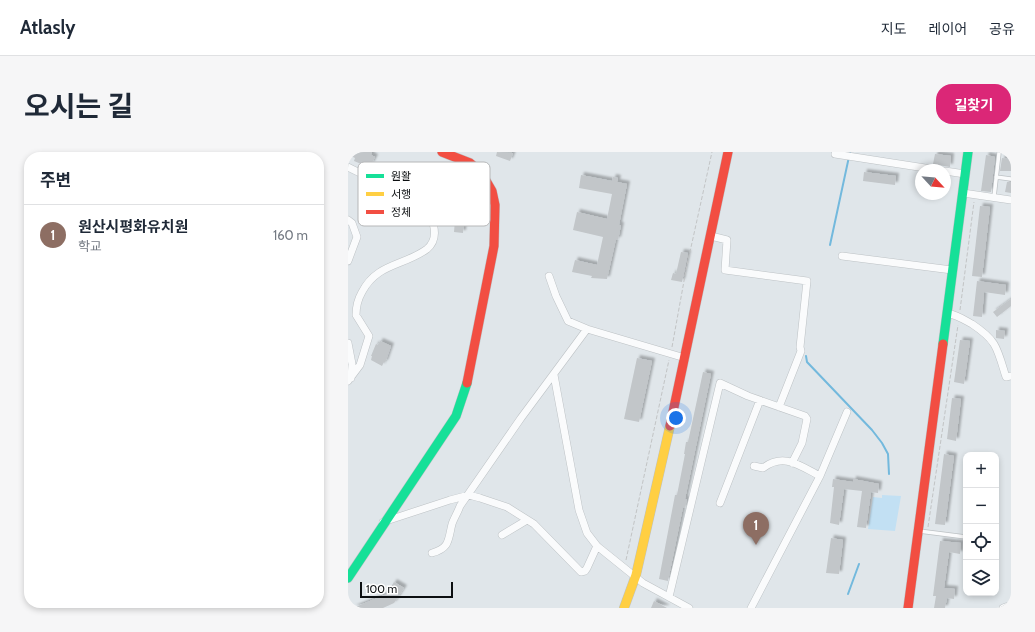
<!DOCTYPE html>
<html lang="ko">
<head>
<meta charset="utf-8">
<style>
	:root { --surface:#fff; --page:#f6f6f7; --text:#1f2937; --muted:#747a83; --line:#e0e1e3; --accent:#db2777 }
	body { margin:0; font-family:Cabin,"Noto Sans KR",sans-serif; background:var(--page); color:var(--text) }
	.controls { position:absolute; right:12px; bottom:12px; display:grid; overflow:hidden; border-radius:8px; box-shadow:0 2px 6px #0003 }
	.controls button { width:36px; height:36px; display:grid; place-items:center; padding:0; border:0; border-bottom:1px solid var(--line); background:var(--surface); color:var(--text); font:20px sans-serif }
	.compass { position:absolute; left:567px; top:12px; width:36px; height:36px; border-radius:50%; background:var(--surface); box-shadow:0 2px 6px #0003; rotate:116deg }
	.scale { position:absolute; left:12px; bottom:10px; width:93px; box-sizing:border-box; padding-left:4px; border:2px solid #0c0f11; border-top:0; font-size:11px; line-height:14px; white-space:nowrap; color:#0c0f11; -webkit-text-stroke:3px #fff; paint-order:stroke }
	.you { position:absolute; left:328px; top:266px; width:14px; height:14px; margin:-10px; border:3px solid #fff; border-radius:50%; background:#1a73e8; box-shadow:0 0 0 6px #1a73e833 }
	.badge { display:grid; place-items:center; width:26px; height:26px; border-radius:50%; background:var(--accent); color:#fff; font-size:13px; font-weight:700 }
	.pin { position:absolute; translate:-50% -33px; filter:drop-shadow(0 1px 2px #0008) }
	.pin::after { content:''; position:absolute; top:21px; width:14px; height:12px; background:inherit; clip-path:polygon(0 0,100% 0,50% 100%) }
	.list { margin:0; padding:0; list-style:none }
	h2 { display:flex; justify-content:space-between; align-items:center; height:52px; margin:0; padding:0 16px; font-size:17px }
	h2 small { font-size:13px; font-weight:400; color:var(--muted) }
	.list li { display:grid; grid-template-columns:26px 1fr auto; gap:12px; align-items:center; box-sizing:border-box; height:60px; padding:0 16px; border-top:1px solid var(--line) }
	.list b { display:block; font-size:15px; white-space:nowrap }
	.list p { margin:0; font-size:13px; white-space:nowrap; color:var(--muted) }
	.list em { font-size:13px; font-style:normal; color:var(--muted) }
	.icon { flex:none; width:22px; height:22px; fill:none; stroke:currentColor; stroke-width:2; stroke-linecap:round; stroke-linejoin:round }
	.map { position:relative; flex:none; width:663px; height:456px; overflow:hidden; border-radius:16px }
	header { display:flex; align-items:center; gap:24px; box-sizing:border-box; height:56px; padding:0 20px; background:var(--surface); border-bottom:1px solid var(--line) }
	header strong { font-size:19px }
	nav { display:flex; gap:22px; margin-inline-start:auto; font-size:14px }
	.intro { display:flex; align-items:center; justify-content:space-between; box-sizing:border-box; height:96px; padding:0 24px }
	h1 { margin:0; font-size:28px }
	.button { padding:10px 18px; border-radius:16px; background:var(--accent); color:#fff; font-size:14px; font-weight:700 }
	main { display:flex; gap:24px; padding:0 24px }
	aside { flex:1; background:var(--surface); border-radius:16px; box-shadow:0 2px 6px #0003 }
	.map>svg:first-child { display:block }
	.green { fill:#c2e0f3 }
	.lines { fill:none; stroke-linecap:round; stroke-linejoin:round }
	.stream { stroke:#73b9dd; stroke-width:2 }
	.building { fill:#c2c6c9; filter:url(#shadow) }
	.lane-casing { stroke:#bdc2c5; stroke-width:5 }
	.street-casing { stroke:#bdc2c5; stroke-width:8 }
	.fast-casing { stroke:#bdc2c5; stroke-width:10 }
	.slow-casing { stroke:#bdc2c5; stroke-width:10 }
	.jam-casing { stroke:#bdc2c5; stroke-width:10 }
	.path { stroke:#c2c4c5; stroke-width:1; stroke-dasharray:4 2; stroke-linecap:butt }
	.lane { stroke:#fafbfc; stroke-width:3.5 }
	.street { stroke:#fafbfc; stroke-width:7 }
	.fast { stroke:#16e098; stroke-width:9 }
	.slow { stroke:#ffcf43; stroke-width:9 }
	.jam { stroke:#f24e42; stroke-width:9 }
	.key { fill:#fff; stroke:#b6b7b8; stroke-width:1 }
	.key-label { font-size:11px; fill:#0c0f11 }
</style>
</head>
<body>
<header>
<strong>Atlasly</strong>
<nav><a>지도</a><a>레이어</a><a>공유</a></nav>
</header>
<div class="intro"><h1>오시는 길</h1><a class="button">길찾기</a></div>
<main>
<aside>
<h2>주변<small></small></h2>
<ul class="list">
<li><span class="badge" style="background:#8d6e63">1</span><div><b>원산시평화유치원</b><p>학교</p></div><em>160 m</em></li>
</ul>
</aside>
<div class="map">
<svg width="663" height="456" viewBox="0 0 663 456">
	<defs>
		<filter id="shadow"><feDropShadow dx="3" dy="-3" stdDeviation="1" flood-color="#0004"/></filter>
	</defs>
	<rect width="100%" height="100%" fill="#e0e6ea"/>
	<path class="green" d="M534,343L553,344L547,379L520,377L525,345L534,346Z"/>
	<g class="lines">
		<path class="stream" d="M482,93L502,0
			M458,204L459,210L524,278L534,291L540,302L541,322
			M500,442L511,412"/>
	</g>
	<path class="building" d="M5,0H24L23,3L27,5L23,13L19,11L18,14L6,9L7,6L3,4Z
		M149,0L165,1L162,9L148,4Z
		M587,2L603,4L602,15L585,12Z
		M638,3L647,5L643,40L633,39Z
		M654,6L663,7V19H652Z
		M516,20L548,24L547,33L515,29Z
		M233,23L264,29L265,25L270,26L269,30L279,32L271,73H273L270,88L268,87L259,127L243,126L244,124L224,120L227,108L249,113L255,85L225,78L229,60L259,67L264,42L231,36Z
		M61,24L94,37L95,33L107,37L113,43L116,50L115,57L117,58L115,81L106,80L108,56H106L104,49L91,45L90,47L68,38L67,39L56,35Z
		M659,30H663V41L657,40Z
		M632,54L642,55L634,125L624,124Z
		M333,100L340,101L334,130L323,128L325,121L328,122Z
		M629,129L658,133L657,143L636,140L634,165L625,164Z
		M663,147V154L649,165L645,160Z
		M648,178L657,179L656,187L648,186Z
		M612,188L622,189L616,232L606,230Z
		M32,189L43,194L37,211L36,210L34,214L23,208L24,204H23L28,192L30,193Z
		M289,206L304,209L291,270L276,267Z
		M355,220L363,222L337,347H339L337,356L335,355L320,429L311,427L327,343H329L337,302H336L338,290H340Z
		M604,246L613,247L608,289L599,287Z
		M596,302L606,304L597,373L587,372Z
		M485,327L505,330V327L531,332L530,341L523,340L518,376L509,375L514,339L496,337L491,373L482,371L486,335H484Z
		M483,386L495,388L491,422L478,421Z
		M592,389L613,391L612,402L601,400L596,436L607,437L606,447L599,446L597,456H586L588,444H585Z
		M46,430L56,436L46,451L35,456H5L39,442Z
		M306,449L319,456H303Z"/>
	<g class="lines">
		<defs>
			<path id="lane" d="M648,25L663,27
				M646,45L651,1
				M571,379L618,385"/>
			<path id="street" d="M487,2L590,18
				M0,15C23,27 53,38 73,54C85,63 93,85 79,97C56,114 29,111 14,140C10,147 8,155 8,163L21,184L12,213L0,229
				M597,19L617,22
				M615,41L663,48
				M0,68L4,71L9,85L0,109
				M363,84L379,88L377,118L459,129L452,195L453,199L431,255
				M494,104L604,118
				M201,124L208,144L220,169L239,177
				M599,161C609,163 615,167 624,172C648,188 649,195 657,222L658,225L663,224
				M0,191L4,212L3,226
				M206,223L231,358L239,381L249,394L295,431L341,456
				M406,314L415,316C436,300 452,314 472,324
				M372,351L412,248
				M35,370L102,348L121,343L132,346L159,355L186,372L233,420L237,419L239,416L249,394
				M154,383L179,368
				M84,401C102,396 100,388 104,372C106,366 110,360 112,354L173,266L239,177L337,206
				M321,445L372,231L400,244L457,264L459,267L454,291L444,311
				M403,456L472,324L499,260
				M655,456L663,453"/>
			<path id="fast" d="M595,192L620,0
				M0,426L108,264L119,231"/>
			<path id="slow" d="M276,456L288,423L322,274"/>
			<path id="jam" d="M94,0L122,11L133,20L144,39L147,53L146,94L119,231
				M322,274L380,0
				M560,456L595,192"/>
		</defs>
		<use href="#lane" class="lane-casing"/>
		<use href="#street" class="street-casing"/>
		<use href="#fast" class="fast-casing"/>
		<use href="#slow" class="slow-casing"/>
		<use href="#jam" class="jam-casing"/>
		<path class="path" d="M612,158L626,50
			M324,195L338,118L364,0
			M580,375L610,173
			M278,408L321,208"/>
		<use href="#lane" class="lane"/>
		<use href="#street" class="street"/>
		<use href="#fast" class="fast"/>
		<use href="#slow" class="slow"/>
		<use href="#jam" class="jam"/>
	</g>
	<rect x="10" y="10" width="132" height="64" rx="6" class="key"/>
	<rect x="18" y="22" width="18" height="4" fill="#16e098"/>
	<rect x="18" y="40" width="18" height="4" fill="#ffcf43"/>
	<rect x="18" y="58" width="18" height="4" fill="#f24e42"/>
	<g class="key-label">
		<text x="43" y="28">원활</text>
		<text x="43" y="46">서행</text>
		<text x="43" y="64">정체</text>
	</g>
</svg>
<div class="controls">
<button>+</button>
<button>−</button>
<button><svg class="icon" aria-label="locate" viewBox="0 0 24 24"><circle cx="12" cy="12" r="6"/><path d="M12 2v4M12 18v4M2 12h4M18 12h4"/></svg></button>
<button><svg class="icon" aria-label="layers" viewBox="0 0 24 24"><path d="M12 4l9 5-9 5-9-5zM3 14l9 5 9-5"/></svg></button>
</div>
<svg class="compass" viewBox="-18 -18 36 36"><path d="M0-13l5 13h-10z" fill="#e53935"/><path d="M0 13l5-13h-10z" fill="#747a83"/></svg>
<div class="scale">100 m</div>
<div class="you"></div>
<div class="pin badge" style="left:408px;top:393px;background:#8d6e63">1</div>
</div>
</main>
</body>
</html>
